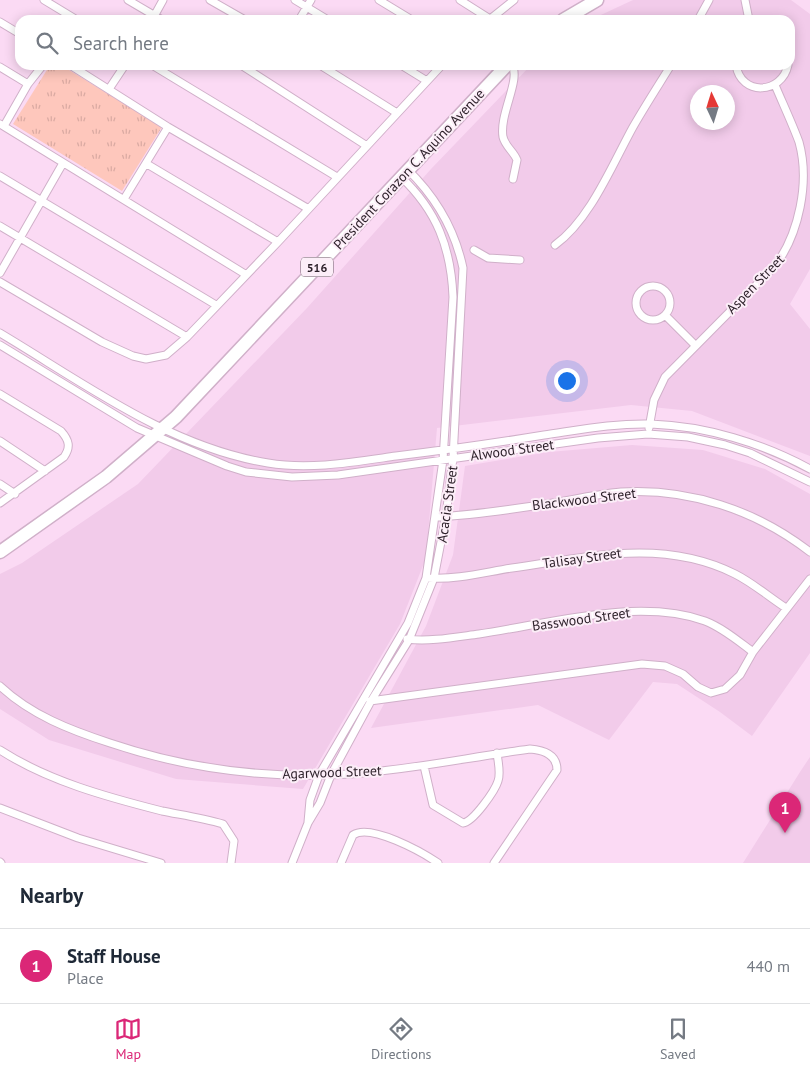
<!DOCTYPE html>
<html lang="en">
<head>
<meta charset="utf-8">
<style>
	:root { --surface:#fff; --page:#f2f2f3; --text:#1f2937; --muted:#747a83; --line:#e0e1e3; --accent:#db2777 }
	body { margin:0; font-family:"PT Sans",sans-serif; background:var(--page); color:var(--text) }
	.compass { position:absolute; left:690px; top:85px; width:45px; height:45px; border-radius:50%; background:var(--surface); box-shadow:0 2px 12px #0003; rotate:356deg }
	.you { position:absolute; left:566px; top:380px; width:18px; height:18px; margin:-12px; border:4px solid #fff; border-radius:50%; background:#1a73e8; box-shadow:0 0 0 8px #1a73e833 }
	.badge { display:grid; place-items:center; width:32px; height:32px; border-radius:50%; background:var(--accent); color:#fff; font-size:16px; font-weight:700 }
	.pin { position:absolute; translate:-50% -41px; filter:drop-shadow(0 1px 2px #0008) }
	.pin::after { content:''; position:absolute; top:26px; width:18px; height:15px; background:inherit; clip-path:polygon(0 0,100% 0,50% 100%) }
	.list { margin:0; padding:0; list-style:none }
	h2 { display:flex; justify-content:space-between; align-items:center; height:65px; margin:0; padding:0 20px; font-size:21px }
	h2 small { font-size:16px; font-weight:400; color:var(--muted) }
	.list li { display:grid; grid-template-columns:32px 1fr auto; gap:15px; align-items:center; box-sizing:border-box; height:75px; padding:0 20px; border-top:1px solid var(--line) }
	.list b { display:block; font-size:19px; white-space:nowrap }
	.list p { margin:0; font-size:16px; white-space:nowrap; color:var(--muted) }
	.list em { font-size:16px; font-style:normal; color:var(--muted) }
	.icon { flex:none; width:28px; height:28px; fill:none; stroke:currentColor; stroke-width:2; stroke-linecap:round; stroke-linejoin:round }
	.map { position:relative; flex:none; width:810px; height:863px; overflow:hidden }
	.search { position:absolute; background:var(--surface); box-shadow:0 2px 12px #0003; left:15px; right:15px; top:15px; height:55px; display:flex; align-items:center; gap:12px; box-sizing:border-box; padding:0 18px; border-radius:15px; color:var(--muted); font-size:19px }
	.sheet { height:140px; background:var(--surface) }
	nav { display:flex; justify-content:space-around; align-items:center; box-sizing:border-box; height:70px; border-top:1px solid var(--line); background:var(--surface); font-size:14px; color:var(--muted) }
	nav a { display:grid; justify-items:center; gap:2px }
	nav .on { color:var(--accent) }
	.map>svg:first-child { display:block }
	.built { fill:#f2cbea; fill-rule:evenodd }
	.park { fill:url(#park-tufts) }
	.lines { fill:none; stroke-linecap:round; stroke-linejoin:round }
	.street-casing { stroke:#d0b0c9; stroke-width:9 }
	.highway-casing { stroke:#d0b0c9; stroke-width:15 }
	.street { stroke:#fff; stroke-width:7 }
	.highway { stroke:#fff; stroke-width:12 }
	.labels { text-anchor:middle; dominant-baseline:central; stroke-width:4; stroke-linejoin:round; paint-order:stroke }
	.shield { fill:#fceef8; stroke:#6a5d66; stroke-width:1 }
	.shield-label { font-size:12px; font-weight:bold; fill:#2b1f28 }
	.street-label { font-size:14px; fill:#2b1f28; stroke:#fceef8 }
</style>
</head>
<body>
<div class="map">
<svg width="810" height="863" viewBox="0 0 810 863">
	<defs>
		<pattern id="park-tufts" width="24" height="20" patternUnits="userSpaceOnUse" patternTransform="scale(1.25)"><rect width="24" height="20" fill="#fec7bc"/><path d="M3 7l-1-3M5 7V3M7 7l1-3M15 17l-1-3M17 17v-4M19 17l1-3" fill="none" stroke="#daaaa2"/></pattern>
	</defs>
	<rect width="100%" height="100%" fill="#fbdaf4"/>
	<path class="built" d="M633,0H791L810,14V269L790,304L810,329V456L692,411L631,405L437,428L426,558L400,624L303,789L176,779L49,740L0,709V574L22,563L138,484L307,308L431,169L531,65H790V20H590ZM698,92H728V122H698Z
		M632,445L703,450L765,469L810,494V653L752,736L720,712L677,684L653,682L609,740L538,705L371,728L426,626L453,555L465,466L549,452Z
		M810,757V863H743L800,772Z"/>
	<path class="park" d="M50,65H61L162,127L122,191L13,124Z"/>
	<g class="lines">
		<defs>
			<path id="street" d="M44,0L77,20
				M128,0L162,20
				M210,0L245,20
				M295,0L328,20
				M379,0L412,20
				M460,0L490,19
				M745,0L749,20
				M152,20L163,0
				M299,20L311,0
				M489,20L514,0
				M698,20L709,0
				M0,22L20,34
				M70,65L168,127L307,208
				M152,65L337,177
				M241,65L367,146
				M320,65L397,113
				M401,65L427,81
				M512,65C521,80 499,114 503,137C505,146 514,152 517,160L513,179
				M736,65C741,97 782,94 788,65
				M0,67L28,84
				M109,89L125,65
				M0,124L245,274
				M4,126L28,84L43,65
				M147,164L278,242
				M0,176L216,305
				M124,199L168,127
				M0,226L187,337
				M555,245C590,220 612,165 633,127C645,106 658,86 671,65
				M474,250L488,258L520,260
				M0,273L63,163
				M0,282L102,342L133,356L146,359L166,355L187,337L278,242L442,65
				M636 303a17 17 0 1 1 34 0a17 17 0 1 1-34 0Z
				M665,315L695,345
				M0,333C84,383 169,447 268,463C310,470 354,462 396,456C445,450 495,443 544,435C579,430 615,423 651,424C706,426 762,443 810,469
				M0,345L137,428L227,466L246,472L292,477L338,475L598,438L648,434L688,437L725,445L750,453L810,482
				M0,394L61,431C69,440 71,447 64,457L0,503
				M649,428L654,400L665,377L775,266C799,234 810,182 799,142C792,123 783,104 775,85
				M0,441L45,471
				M0,484L15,494
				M436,517C474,515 515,509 553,503C576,499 598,494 621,492C689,488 756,510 810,552
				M429,578C456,580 486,572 512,568C588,557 663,538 735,574C753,583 769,597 786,608
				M407,639C429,642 456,637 479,634C548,624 638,597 705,621C723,628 738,641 753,652
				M0,686C31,715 70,730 110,743C187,769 269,779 350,774C410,770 470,757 530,749C543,750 557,754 557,770L494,863
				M370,701L642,664L665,666L683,674L698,687L711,693L725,689L740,675L753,652L810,579
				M0,750C48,781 107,797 162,811C182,815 203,818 223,824L234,841L231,863
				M424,766L433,805L463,823C473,822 495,791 498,781C501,773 498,762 497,753
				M0,808L78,838L161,863
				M308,822L310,800L319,775L408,623L426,578L443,460L453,297C451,248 437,211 401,177
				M0,862L1,863
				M292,863L308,823L320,803L331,775L371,701L409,640L434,578L446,516L453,458L463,268C455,230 435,196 407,169
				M341,863L353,835C370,823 422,852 438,863"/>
			<path id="highway" d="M563,20L597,0
				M0,552L106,477L176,417L507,65"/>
		</defs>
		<use href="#street" class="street-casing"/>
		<use href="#highway" class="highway-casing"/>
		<use href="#street" class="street"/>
		<use href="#highway" class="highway"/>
	</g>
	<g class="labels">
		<rect class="shield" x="301" y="257.5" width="32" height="19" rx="4"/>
		<g class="shield-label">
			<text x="317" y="267">516</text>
		</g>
		<g class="street-label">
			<text transform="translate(409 169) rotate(-47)">President Corazon C. Aquino Avenue</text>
			<text transform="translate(755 284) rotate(-46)">Aspen Street</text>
			<text transform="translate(512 450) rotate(-8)">Alwood Street</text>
			<text transform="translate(584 499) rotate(-7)">Blackwood Street</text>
			<text transform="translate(447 504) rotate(-82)">Acacia Street</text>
			<text transform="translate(582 558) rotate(-8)">Talisay Street</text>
			<text transform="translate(581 619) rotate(-8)">Basswood Street</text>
			<text transform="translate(332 772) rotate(-2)">Agarwood Street</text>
		</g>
	</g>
</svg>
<svg class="compass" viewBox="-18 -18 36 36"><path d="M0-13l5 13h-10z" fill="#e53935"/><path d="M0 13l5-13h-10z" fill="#747a83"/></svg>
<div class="you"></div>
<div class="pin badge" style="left:785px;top:833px">1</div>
<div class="search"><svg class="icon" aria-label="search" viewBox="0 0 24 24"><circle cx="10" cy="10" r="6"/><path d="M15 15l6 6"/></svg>Search here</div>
</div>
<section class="sheet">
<h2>Nearby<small></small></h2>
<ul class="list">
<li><span class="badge">1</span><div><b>Staff House</b><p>Place</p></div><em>440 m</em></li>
</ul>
</section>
<nav>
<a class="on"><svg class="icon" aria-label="map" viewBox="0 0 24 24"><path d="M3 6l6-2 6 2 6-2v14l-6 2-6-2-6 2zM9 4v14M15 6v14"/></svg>Map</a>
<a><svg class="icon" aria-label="directions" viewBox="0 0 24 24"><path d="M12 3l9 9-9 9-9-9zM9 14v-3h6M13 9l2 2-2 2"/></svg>Directions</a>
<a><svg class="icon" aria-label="saved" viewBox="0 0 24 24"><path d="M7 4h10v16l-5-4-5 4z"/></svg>Saved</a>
</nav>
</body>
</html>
